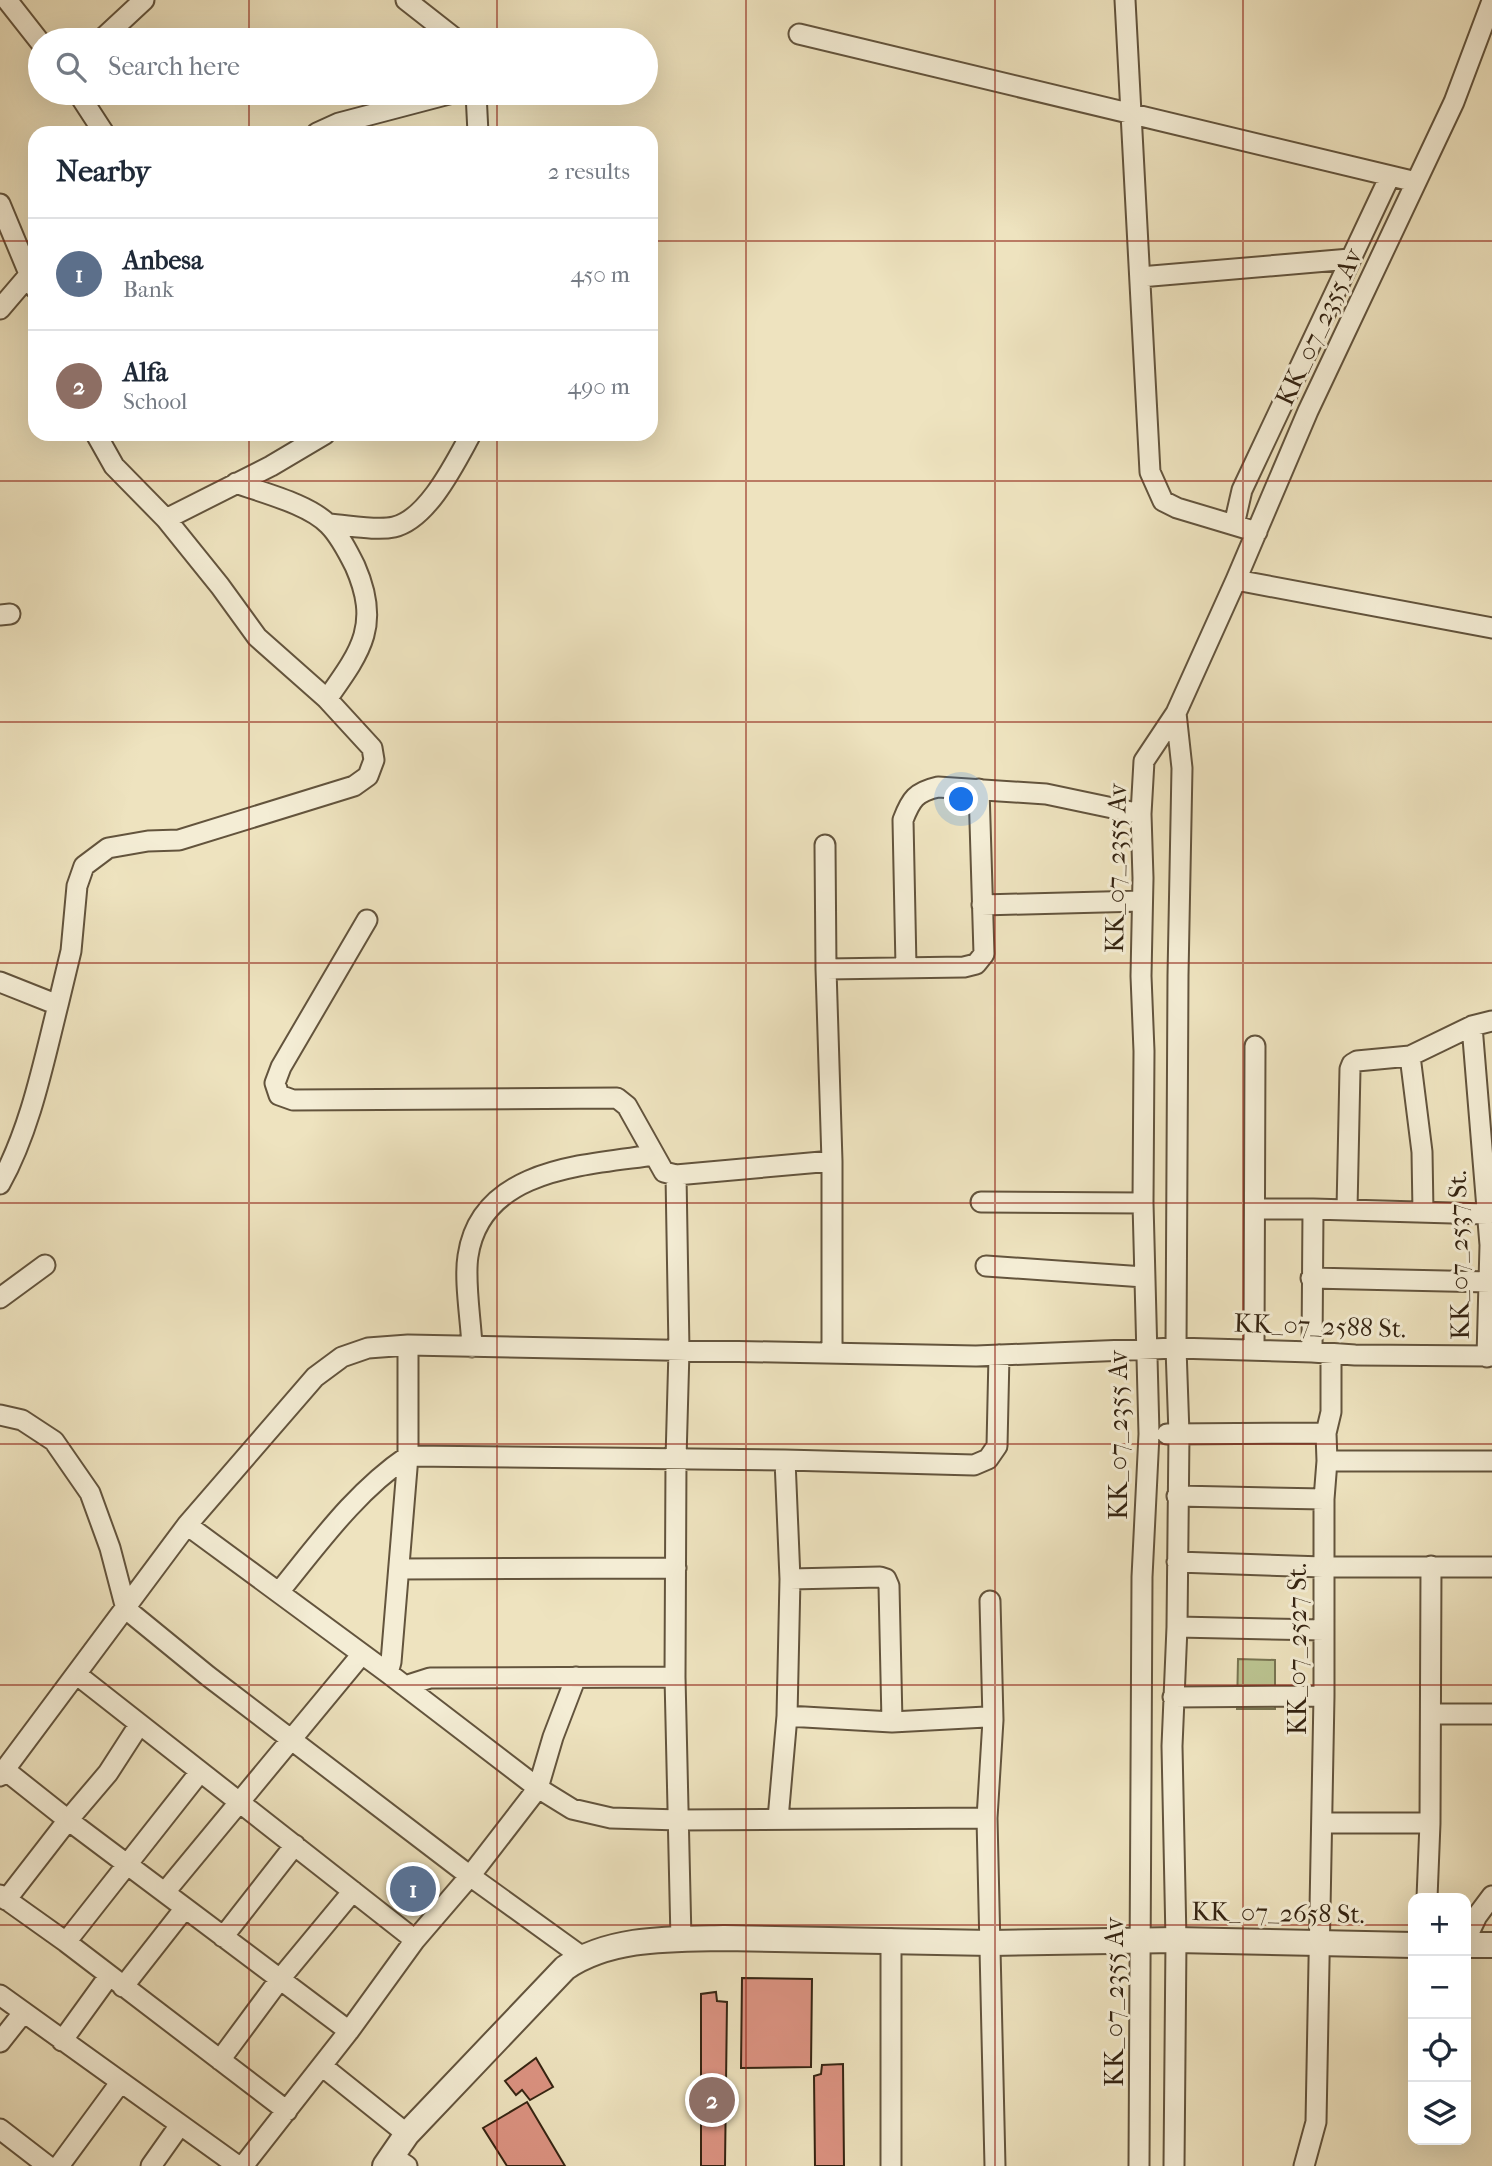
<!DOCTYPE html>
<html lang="en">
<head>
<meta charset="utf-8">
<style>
	:root { --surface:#fff; --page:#f2f2f3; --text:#1f2937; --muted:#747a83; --line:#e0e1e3; --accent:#0f766e }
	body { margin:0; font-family:"IM FELL French Canon",serif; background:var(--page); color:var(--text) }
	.controls { position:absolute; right:21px; bottom:21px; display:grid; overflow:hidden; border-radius:14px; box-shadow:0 7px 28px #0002 }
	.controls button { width:63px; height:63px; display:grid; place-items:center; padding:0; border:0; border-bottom:2px solid var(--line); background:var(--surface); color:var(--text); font:35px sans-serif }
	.you { position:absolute; left:962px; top:800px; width:24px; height:24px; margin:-18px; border:5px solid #fff; border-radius:50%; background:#1a73e8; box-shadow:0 0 0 10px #1a73e833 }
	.badge { display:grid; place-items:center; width:46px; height:46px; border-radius:50%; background:var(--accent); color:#fff; font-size:23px; font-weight:700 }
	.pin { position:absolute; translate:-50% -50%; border:4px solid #fff; box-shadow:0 2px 7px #0006 }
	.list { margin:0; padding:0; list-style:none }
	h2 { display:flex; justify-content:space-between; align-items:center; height:91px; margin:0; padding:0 28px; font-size:30px }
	h2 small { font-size:23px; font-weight:400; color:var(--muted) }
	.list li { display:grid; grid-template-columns:46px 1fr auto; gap:21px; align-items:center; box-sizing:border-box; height:112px; padding:0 28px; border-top:2px solid var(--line) }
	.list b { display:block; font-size:26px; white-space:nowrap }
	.list p { margin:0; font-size:23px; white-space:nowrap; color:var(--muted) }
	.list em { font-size:23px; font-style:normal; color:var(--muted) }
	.icon { flex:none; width:38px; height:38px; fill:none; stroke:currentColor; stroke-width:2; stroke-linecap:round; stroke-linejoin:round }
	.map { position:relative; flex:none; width:1492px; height:2166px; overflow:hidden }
	.search { position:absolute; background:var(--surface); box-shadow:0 7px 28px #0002; left:28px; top:28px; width:630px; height:77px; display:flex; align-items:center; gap:18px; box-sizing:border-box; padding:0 24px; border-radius:38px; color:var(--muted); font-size:26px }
	.panel { position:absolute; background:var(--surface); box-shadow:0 7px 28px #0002; left:28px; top:126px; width:630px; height:315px; border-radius:21px }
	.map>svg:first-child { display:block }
	.green { fill:#bbc390; stroke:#787451; stroke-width:2 }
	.building { fill:#dc9382; stroke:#352412; stroke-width:2 }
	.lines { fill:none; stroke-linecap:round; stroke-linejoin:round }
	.minor-casing { stroke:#63543d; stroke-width:23 }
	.tertiary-casing { stroke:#63543d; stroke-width:28 }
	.minor { stroke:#f4edd5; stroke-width:19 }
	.tertiary { stroke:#f4edd5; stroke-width:24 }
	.grid { fill:none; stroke:#8f2418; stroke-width:2; stroke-opacity:0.55 }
	.labels { text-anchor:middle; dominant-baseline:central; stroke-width:6; stroke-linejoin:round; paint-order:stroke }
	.street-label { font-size:26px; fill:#352412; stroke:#f4edd5 }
</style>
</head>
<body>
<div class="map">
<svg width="1492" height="2166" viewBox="0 0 1492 2166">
	<rect width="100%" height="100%" fill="#eee3bf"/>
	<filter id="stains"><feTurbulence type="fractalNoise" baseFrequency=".00286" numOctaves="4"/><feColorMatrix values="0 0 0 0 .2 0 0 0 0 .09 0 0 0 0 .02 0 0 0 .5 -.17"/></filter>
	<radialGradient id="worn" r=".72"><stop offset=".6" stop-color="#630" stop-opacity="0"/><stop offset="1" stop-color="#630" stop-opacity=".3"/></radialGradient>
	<path class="green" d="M1238,1659L1275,1660V1709H1237Z"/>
	<path class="building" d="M742,1978L812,1979L811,2067L741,2068Z
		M716,1992L717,2001L727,2002L725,2166H701V1994Z
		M536,2058L553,2087L530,2100L522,2090L516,2095L505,2081Z
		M843,2064L844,2166H815L814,2076L821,2074L822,2065Z
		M527,2102L565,2166H507L483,2128Z"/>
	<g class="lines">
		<defs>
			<path id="minor" d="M7,0L40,42
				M406,0L457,40
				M1125,0L1150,472L1163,501L1177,508L1257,532
				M799,34L1416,182
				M101,40L144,0
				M78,93L104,133
				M476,93L478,133
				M317,133L339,123L453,93
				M0,204L35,288
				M1140,277L1350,259
				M0,309L35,268
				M236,483C263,493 309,504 329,525C340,536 348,552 355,566C381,625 361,651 327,699
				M166,519L271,466L325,434
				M329,524C347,525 376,531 394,527C428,519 455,463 471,434
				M1234,525L1242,490L1390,176
				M1236,580L1492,628
				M0,615L10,614
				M825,845L826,969L832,1161V1353
				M982,905L1142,901
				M367,920L281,1067L275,1083L279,1095L293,1100L617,1098L627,1106L664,1172L676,1175L832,1161
				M906,967L903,820C911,799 916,792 938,787L1046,794L1141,814
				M826,969L964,967L976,964L984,954L979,789
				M0,982L58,1005C43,1065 30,1130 0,1184
				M58,1005L71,951L77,886L84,866L108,848L148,841L179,840L354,786L368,776L374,760L372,748L327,699L257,637L220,586L166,519L114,466L96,434
				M1472,1026L1490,1245L1487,1357
				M1410,1056L1422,1152L1423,1212
				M676,1175L679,1350L676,1459L675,1677L681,1939
				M981,1202L1143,1203
				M1255,1209H1313
				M1347,1209L1350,1069L1352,1064L1357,1061L1410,1056L1472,1026L1492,1021
				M986,1266L1144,1277
				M1311,1278L1490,1282
				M0,1298L45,1265
				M472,1347C471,1320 464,1281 468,1256C481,1168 585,1165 654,1155
				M1254,1350L1255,1046
				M1312,1352L1313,1209L1487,1214
				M0,1415L22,1420L54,1441L90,1493L110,1548L126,1609L208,1676L470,1876L581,1956
				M1167,1434L1326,1433
				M1327,1461H1492
				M1177,1496L1324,1499
				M187,1525L388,1673L538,1788L470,1876L415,1940L349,2031L243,2166
				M1177,1562L1323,1567H1492
				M399,1569L676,1568
				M790,1579L880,1577L886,1579L889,1586L892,1722
				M279,1592C319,1543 355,1492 408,1456L785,1460L974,1465L988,1459L997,1446L999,1355
				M990,1601L993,1720
				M1177,1627L1324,1630
				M388,1673L391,1662L408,1456V1345
				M76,1674L415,1940
				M576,1677L553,1737L538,1788L572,1809L611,1818L679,1820L987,1818
				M405,1686L430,1678L675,1677
				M1173,1697L1324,1696
				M1431,1714H1492
				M787,1716L892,1722L986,1717L993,1720L987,1818L995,2166
				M5,1770L68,1820L349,2031
				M0,1776L187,1525L315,1377L342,1357L368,1348L408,1345L976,1356L1176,1348L1312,1352L1355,1355L1492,1356
				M778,1819L787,1716L790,1579L785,1460
				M1322,1823H1430
				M165,1892L362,1654
				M0,1895L66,1942L287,2111
				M1427,1898L1430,1823L1431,1566
				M6,1900L68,1820L108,1773L139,1725
				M223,1937L295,1845
				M1466,1939L1477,1916L1492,1896
				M66,1942L200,1772
				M123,1987L185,1908
				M0,1995L238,2166
				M62,2041L109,1976
				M0,2042L23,2013
				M220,2060L280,1979L353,1891
				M322,2066L407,2134
				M0,2129L48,2166
				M392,2156L407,2166
				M59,2166L120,2083
				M151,2166L180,2125
				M891,2166V1939
				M1139,2166L1142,1577L1149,1434L1143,1203L1144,1051L1141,976L1143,878L1141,814L1144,761L1176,713L1236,580L1308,411L1454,102L1492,1
				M1174,2166L1176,1940L1172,1746L1177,1627L1179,1434L1176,1348L1178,975L1182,768L1176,713
				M1304,2166L1316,2122L1324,1696V1499L1327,1461L1326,1433L1331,1412V1354"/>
			<path id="tertiary" d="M1466,1945H1492
				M385,2166L407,2134L565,1968C610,1937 671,1939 724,1938L991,1943L1176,1940L1413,1945"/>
		</defs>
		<use href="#minor" class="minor-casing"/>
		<use href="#tertiary" class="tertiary-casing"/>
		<use href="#minor" class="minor"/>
		<use href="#tertiary" class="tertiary"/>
	</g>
	<path class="grid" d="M249,0V40M497,0V40M746,0V2166M995,0V2166M1243,0V2166M249,93V133M497,93V133M0,241H35M651,241H1492M249,434V2166M497,434V2166M0,481H1492M0,722H1492M0,963H1492M0,1203H1492M0,1444H1492M0,1685H1492M0,1925H1413M1466,1925H1492"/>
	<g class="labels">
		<g class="street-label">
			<text transform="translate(1319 327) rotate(-65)">KK_07_2355 Av</text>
			<text transform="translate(1116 868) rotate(-89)">KK_07_2355 Av</text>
			<text transform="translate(1459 1255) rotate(-91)">KK_07_2537 St.</text>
			<text transform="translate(1320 1326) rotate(2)">KK_07_2588 St.</text>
			<text transform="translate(1118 1435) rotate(-90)">KK_07_2355 Av</text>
			<text transform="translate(1297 1649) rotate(-90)">KK_07_2527 St.</text>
			<text transform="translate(1278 1913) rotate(1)">KK_07_2658 St.</text>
			<text transform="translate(1114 2002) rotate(-90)">KK_07_2355 Av</text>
		</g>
	</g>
	<rect width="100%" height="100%" filter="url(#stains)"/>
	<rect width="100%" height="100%" fill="url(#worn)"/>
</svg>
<div class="controls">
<button>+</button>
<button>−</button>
<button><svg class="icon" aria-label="locate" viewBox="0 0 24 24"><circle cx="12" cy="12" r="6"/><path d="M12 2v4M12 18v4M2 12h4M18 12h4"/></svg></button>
<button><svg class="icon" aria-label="layers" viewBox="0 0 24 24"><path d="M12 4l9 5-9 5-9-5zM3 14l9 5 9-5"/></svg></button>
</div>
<div class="you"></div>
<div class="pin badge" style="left:413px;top:1889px;background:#5c6f8a">1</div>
<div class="pin badge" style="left:712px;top:2100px;background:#8d6e63">2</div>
<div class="search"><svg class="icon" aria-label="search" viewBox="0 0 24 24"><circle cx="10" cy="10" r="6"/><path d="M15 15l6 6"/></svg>Search here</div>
<section class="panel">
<h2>Nearby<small>2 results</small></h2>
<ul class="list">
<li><span class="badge" style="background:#5c6f8a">1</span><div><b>Anbesa</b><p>Bank</p></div><em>450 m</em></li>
<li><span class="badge" style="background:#8d6e63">2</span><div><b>Alfa</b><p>School</p></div><em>490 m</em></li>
</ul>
</section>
</div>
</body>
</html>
